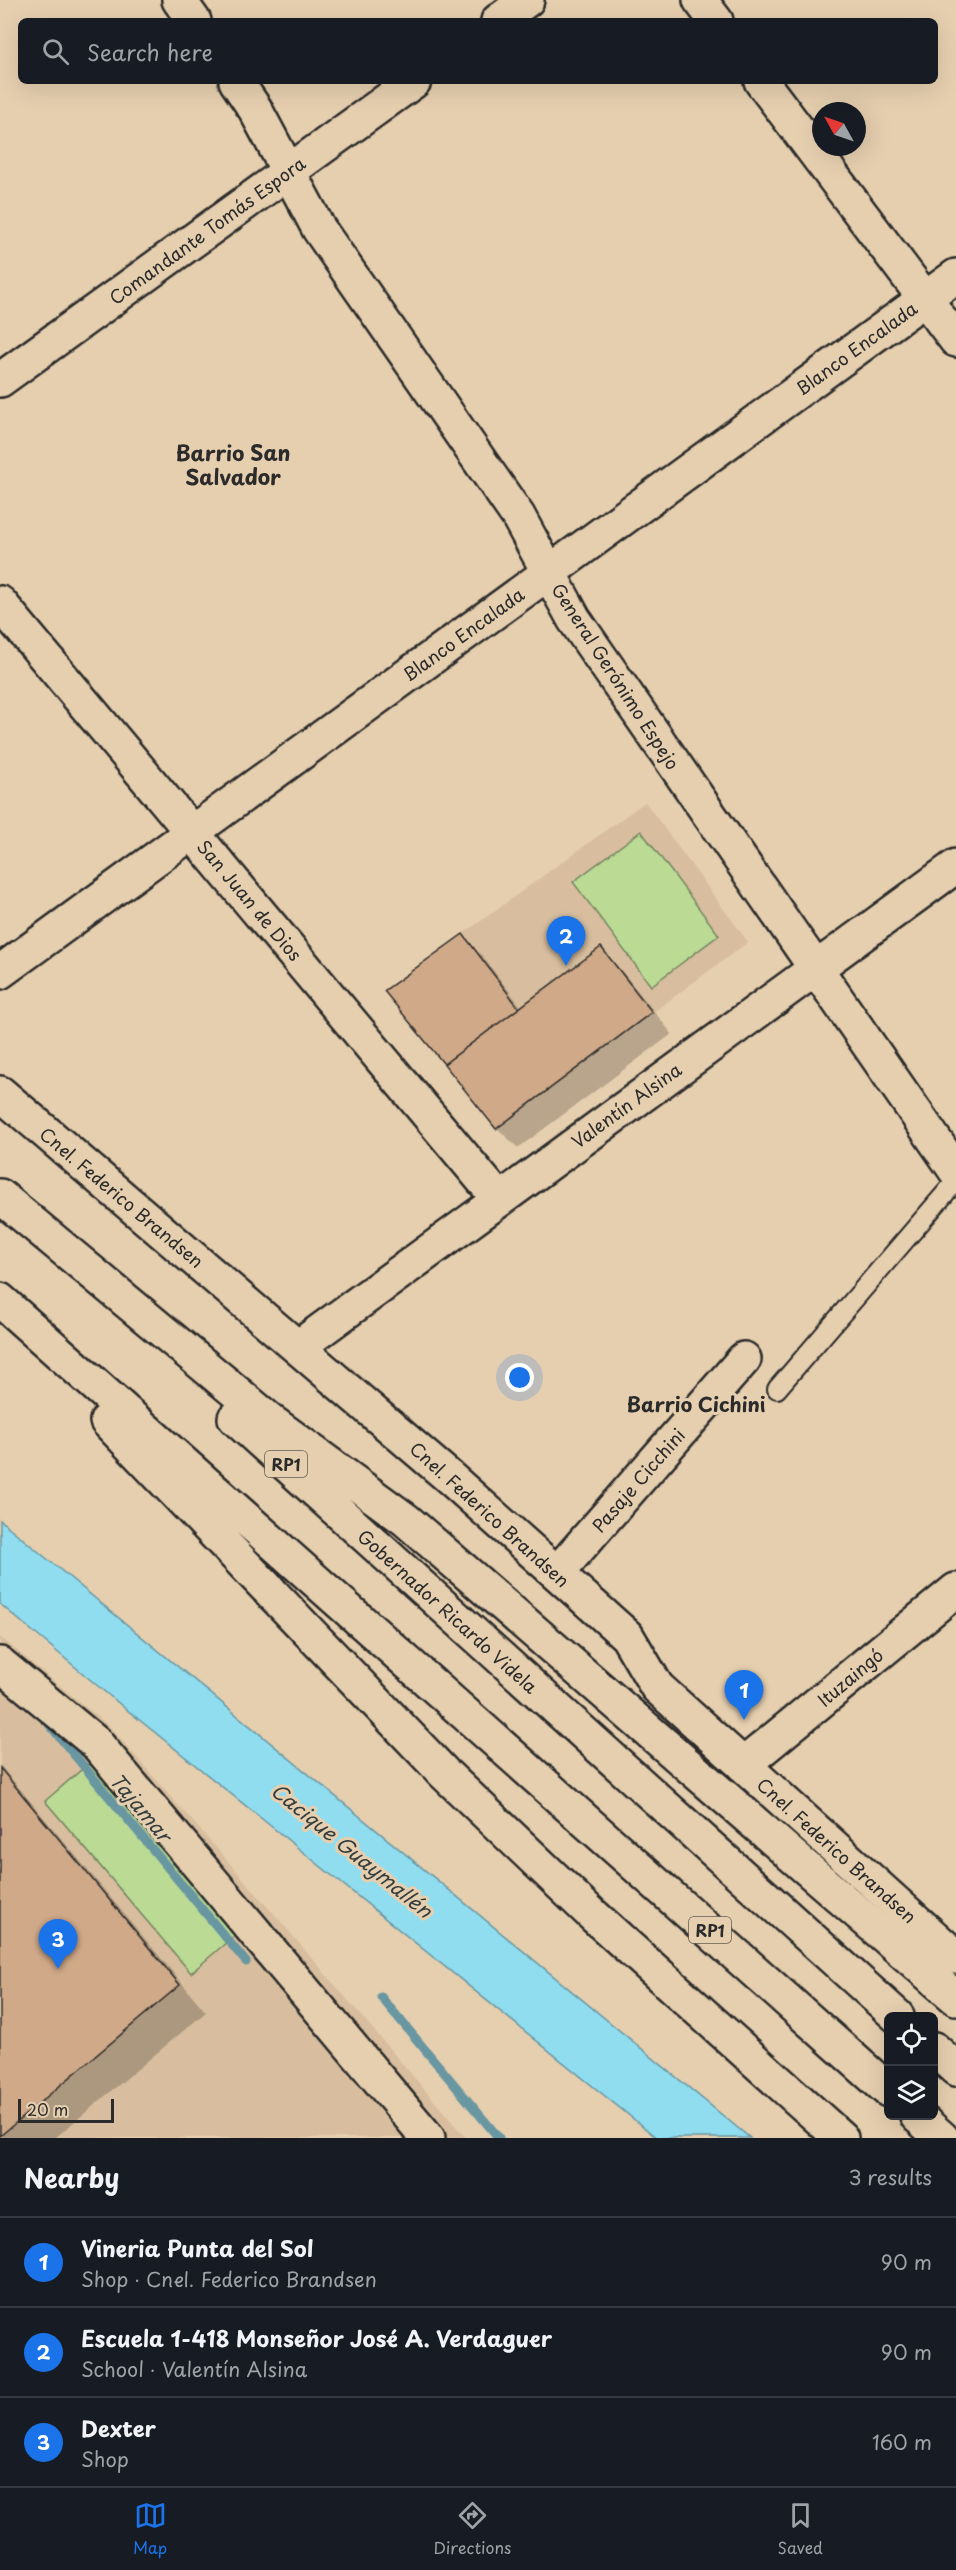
<!DOCTYPE html>
<html lang="en">
<head>
<meta charset="utf-8">
<style>
	:root { --surface:#171b24; --page:#20242c; --text:#f1f3f6; --muted:#9ea1a6; --line:#363941; --accent:#1a73e8 }
	body { margin:0; font-family:"Playpen Sans",sans-serif; background:var(--page); color:var(--text) }
	.controls { position:absolute; right:18px; bottom:18px; display:grid; overflow:hidden; border-radius:9px; box-shadow:0 6px 24px #0002 }
	.controls button { width:54px; height:54px; display:grid; place-items:center; padding:0; border:0; border-bottom:2px solid var(--line); background:var(--surface); color:var(--text); font:30px sans-serif }
	.compass { position:absolute; left:812px; top:102px; width:54px; height:54px; border-radius:50%; background:var(--surface); box-shadow:0 6px 24px #0002; rotate:310deg }
	.scale { position:absolute; left:18px; bottom:15px; width:96px; box-sizing:border-box; padding-left:6px; border:3px solid #2b2b2b; border-top:0; font-size:16px; line-height:21px; white-space:nowrap; color:#2b2b2b; -webkit-text-stroke:4px #e6cfaf; paint-order:stroke }
	.you { position:absolute; left:520px; top:1378px; width:21px; height:21px; margin:-15px; border:4px solid #fff; border-radius:50%; background:#1a73e8; box-shadow:0 0 0 9px #1a73e833 }
	.badge { display:grid; place-items:center; width:39px; height:39px; border-radius:50%; background:var(--accent); color:#fff; font-size:20px; font-weight:700 }
	.pin { position:absolute; translate:-50% -50px; filter:drop-shadow(0 2px 3px #0008) }
	.pin::after { content:''; position:absolute; top:32px; width:21px; height:18px; background:inherit; clip-path:polygon(0 0,100% 0,50% 100%) }
	.list { margin:0; padding:0; list-style:none }
	h2 { display:flex; justify-content:space-between; align-items:center; height:78px; margin:0; padding:0 24px; font-size:26px }
	h2 small { font-size:20px; font-weight:400; color:var(--muted) }
	.list li { display:grid; grid-template-columns:39px 1fr auto; gap:18px; align-items:center; box-sizing:border-box; height:90px; padding:0 24px; border-top:2px solid var(--line) }
	.list b { display:block; font-size:22px; white-space:nowrap }
	.list p { margin:0; font-size:20px; white-space:nowrap; color:var(--muted) }
	.list em { font-size:20px; font-style:normal; color:var(--muted) }
	.icon { flex:none; width:33px; height:33px; fill:none; stroke:currentColor; stroke-width:2; stroke-linecap:round; stroke-linejoin:round }
	.map { position:relative; flex:none; width:956px; height:2138px; overflow:hidden }
	.search { position:absolute; background:var(--surface); box-shadow:0 6px 24px #0002; left:18px; right:18px; top:18px; height:66px; display:flex; align-items:center; gap:15px; box-sizing:border-box; padding:0 21px; border-radius:9px; color:var(--muted); font-size:22px }
	.sheet { height:348px; background:var(--surface) }
	nav { display:flex; justify-content:space-around; align-items:center; box-sizing:border-box; height:84px; border-top:2px solid var(--line); background:var(--surface); font-size:16px; color:var(--muted) }
	nav a { display:grid; justify-items:center; gap:3px }
	nav .on { color:var(--accent) }
	.map>svg:first-child { display:block }
	.built { fill:#d8be9e }
	.green { fill:#bbdb94; stroke:#738360; stroke-width:1.5 }
	.water { fill:#90ddf0; stroke:#6896a1; stroke-width:1.5 }
	.shadow { fill:#0003 }
	.lines { fill:none; stroke-linecap:round; stroke-linejoin:round }
	.stream { stroke:#6896a1; stroke-width:9 }
	.building { fill:#d0a988; stroke:#2b2b2b; stroke-width:1.5 }
	.service-casing { stroke:#2b2b2b; stroke-width:22 }
	.minor-casing { stroke:#2b2b2b; stroke-width:38 }
	.tertiary-casing { stroke:#2b2b2b; stroke-width:38 }
	.motorway-casing { stroke:#2b2b2b; stroke-width:38 }
	.service { stroke:#e6cfaf; stroke-width:18 }
	.minor { stroke:#e6cfaf; stroke-width:33 }
	.tertiary { stroke:#e6cfaf; stroke-width:33 }
	.motorway { stroke:#e6cfaf; stroke-width:33 }
	.labels { text-anchor:middle; dominant-baseline:central; stroke-width:6; stroke-linejoin:round; paint-order:stroke }
	.shield { fill:#e6cfaf; stroke:#635c53; stroke-width:1.5 }
	.shield-label { font-size:16px; font-weight:bold; fill:#2b2b2b }
	.street-label { font-size:18px; fill:#2b2b2b; stroke:#e6cfaf }
	.neighbourhood-label { font-size:20px; font-weight:bold; fill:#2b2b2b; stroke:#e6cfaf }
	.water-label { font-size:20px; font-style:italic; fill:#353d3f; stroke:#e6cfaf }
	.quarter-label { font-size:21px; font-weight:bold; fill:#2b2b2b; stroke:#e6cfaf }
</style>
</head>
<body>
<div class="map">
<svg width="956" height="2138" viewBox="0 0 956 2138">
	<rect width="100%" height="100%" fill="#e6cfaf"/>
	<filter id="ink" filterUnits="userSpaceOnUse"><feTurbulence type="fractalNoise" baseFrequency=".0167" numOctaves="2"/><feDisplacementMap in="SourceGraphic" scale="12" xChannelSelector="R" yChannelSelector="G"/><feConvolveMatrix kernelMatrix="1 2 1 2 8 2 1 2 1" color-interpolation-filters="sRGB"/></filter>
	<g filter="url(#ink)">
		<path class="built" d="M645,802L748,942L496,1129L384,991Z
			M0,1637L109,1726L282,1923L466,2138H0Z"/>
		<path class="green" d="M641,831L719,935L651,986L573,882Z
			M95,1758L241,1930L191,1973L45,1801Z"/>
		<path class="water" d="M0,1520L750,2138H657L111,1697L0,1604Z"/>
		<path class="shadow" d="M462,936L483,957L522,1008L601,949L621,970L672,1034L518,1148L497,1128L387,991Z
			M0,1765L206,2012L55,2138H0Z"/>
		<g class="lines">
			<path class="stream" d="M47,1722L246,1962
				M381,1997L499,2138"/>
		</g>
		<path class="building" d="M463,934L519,1008L444,1064L384,991Z
			M601,947L652,1012L496,1129L444,1064Z
			M0,1768L180,1985L0,2136Z"/>
		<g class="lines">
			<defs>
				<path id="service" d="M777,1389L956,1181"/>
				<path id="minor" d="M179,0L194,21
					M498,21L527,0
					M236,81L255,109L319,229L518,516L574,619L956,1171
					M0,380L414,81
					M0,603L498,1198
					M0,972L956,276
					M0,1093L449,1477L627,1636L657,1687L956,1957
					M298,1347L956,866
					M557,1573L744,1359
					M0,1664L96,1743L428,2138
					M743,1765L956,1590"/>
				<path id="tertiary" d="M700,0L716,21
					M761,81L956,340"/>
				<path id="motorway" d="M0,1196L272,1422L406,1520L956,1998
					M0,1300L888,2090
					M235,1418L897,2016
					M107,1421L444,1773L594,1916L841,2138
					M934,2049L956,2069
					M917,2116L942,2138"/>
			</defs>
			<use href="#service" class="service-casing"/>
			<use href="#minor" class="minor-casing"/>
			<use href="#tertiary" class="tertiary-casing"/>
			<use href="#motorway" class="motorway-casing"/>
			<use href="#service" class="service"/>
			<use href="#minor" class="minor"/>
			<use href="#tertiary" class="tertiary"/>
			<use href="#motorway" class="motorway"/>
		</g>
	</g>
	<g class="labels">
		<g class="shield">
			<rect x="265" y="1451" width="42" height="26" rx="4.5"/>
			<rect x="689" y="1917" width="42" height="26" rx="4.5"/>
		</g>
		<g class="shield-label">
			<text x="286" y="1464">RP1</text>
			<text x="710" y="1930">RP1</text>
		</g>
		<g class="street-label">
			<text transform="translate(207 230) rotate(-36)">Comandante Tomás Espora</text>
			<text transform="translate(856 348) rotate(-36)">Blanco Encalada</text>
			<text transform="translate(463 634) rotate(-36)">Blanco Encalada</text>
			<text transform="translate(616 676) rotate(57)">General Gerónimo Espejo</text>
			<text transform="translate(250 900) rotate(50)">San Juan de Dios</text>
			<text transform="translate(626 1105) rotate(-36)">Valentín Alsina</text>
			<text transform="translate(122 1197) rotate(40)">Cnel. Federico Brandsen</text>
			<text transform="translate(638 1480) rotate(-49)">Pasaje Cicchini</text>
			<text transform="translate(490 1514) rotate(42)">Cnel. Federico Brandsen</text>
			<text transform="translate(448 1611) rotate(42)">Gobernador Ricardo Videla</text>
			<text transform="translate(850 1677) rotate(-40)">Ituzaingó</text>
			<text transform="translate(837 1850) rotate(42)">Cnel. Federico Brandsen</text>
		</g>
		<g class="neighbourhood-label">
			<text x="696" y="1404">Barrio Cichini</text>
		</g>
		<g class="water-label">
			<text transform="translate(141 1807) rotate(50)">Tajamar</text>
			<text transform="translate(352 1850) rotate(39)">Cacique Guaymallén</text>
		</g>
		<g class="quarter-label">
			<text x="233" y="452">Barrio San<tspan x="233" dy="24">Salvador</tspan></text>
		</g>
	</g>
</svg>
<div class="controls">
<button><svg class="icon" aria-label="locate" viewBox="0 0 24 24"><circle cx="12" cy="12" r="6"/><path d="M12 2v4M12 18v4M2 12h4M18 12h4"/></svg></button>
<button><svg class="icon" aria-label="layers" viewBox="0 0 24 24"><path d="M12 4l9 5-9 5-9-5zM3 14l9 5 9-5"/></svg></button>
</div>
<svg class="compass" viewBox="-18 -18 36 36"><path d="M0-13l5 13h-10z" fill="#e53935"/><path d="M0 13l5-13h-10z" fill="#9ea1a6"/></svg>
<div class="scale">20 m</div>
<div class="you"></div>
<div class="pin badge" style="left:744px;top:1720px">1</div>
<div class="pin badge" style="left:566px;top:966px">2</div>
<div class="pin badge" style="left:58px;top:1969px">3</div>
<div class="search"><svg class="icon" aria-label="search" viewBox="0 0 24 24"><circle cx="10" cy="10" r="6"/><path d="M15 15l6 6"/></svg>Search here</div>
</div>
<section class="sheet">
<h2>Nearby<small>3 results</small></h2>
<ul class="list">
<li><span class="badge">1</span><div><b>Vineria Punta del Sol</b><p>Shop · Cnel. Federico Brandsen</p></div><em>90 m</em></li>
<li><span class="badge">2</span><div><b>Escuela 1-418 Monseñor José A. Verdaguer</b><p>School · Valentín Alsina</p></div><em>90 m</em></li>
<li><span class="badge">3</span><div><b>Dexter</b><p>Shop</p></div><em>160 m</em></li>
</ul>
</section>
<nav>
<a class="on"><svg class="icon" aria-label="map" viewBox="0 0 24 24"><path d="M3 6l6-2 6 2 6-2v14l-6 2-6-2-6 2zM9 4v14M15 6v14"/></svg>Map</a>
<a><svg class="icon" aria-label="directions" viewBox="0 0 24 24"><path d="M12 3l9 9-9 9-9-9zM9 14v-3h6M13 9l2 2-2 2"/></svg>Directions</a>
<a><svg class="icon" aria-label="saved" viewBox="0 0 24 24"><path d="M7 4h10v16l-5-4-5 4z"/></svg>Saved</a>
</nav>
</body>
</html>
